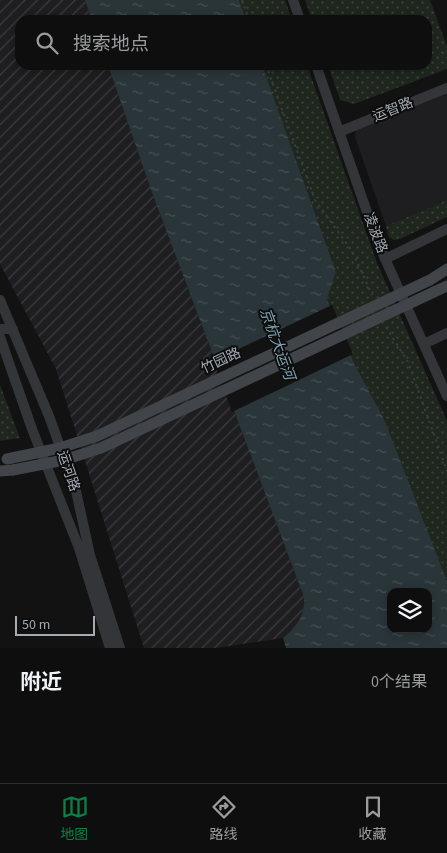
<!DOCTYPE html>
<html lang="zh">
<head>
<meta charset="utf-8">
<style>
	:root { --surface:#0e0e0e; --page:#1c1c1c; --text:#f1f3f6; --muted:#9b9c9e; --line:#2e2e2e; --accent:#0b8043 }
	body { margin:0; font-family:"Source Sans 3","Noto Sans SC",sans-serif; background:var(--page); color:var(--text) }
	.controls { position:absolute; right:15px; bottom:15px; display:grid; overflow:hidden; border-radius:10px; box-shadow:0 2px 8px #0003 }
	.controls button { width:45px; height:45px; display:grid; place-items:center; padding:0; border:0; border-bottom:1px solid var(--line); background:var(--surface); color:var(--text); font:25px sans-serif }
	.scale { position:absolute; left:15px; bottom:12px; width:80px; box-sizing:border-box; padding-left:5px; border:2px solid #a3acb4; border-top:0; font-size:14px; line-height:18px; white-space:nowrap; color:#a3acb4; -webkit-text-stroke:4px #0d0d0e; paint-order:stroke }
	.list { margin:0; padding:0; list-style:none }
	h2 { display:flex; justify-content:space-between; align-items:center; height:65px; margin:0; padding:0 20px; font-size:21px }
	h2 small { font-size:16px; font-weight:400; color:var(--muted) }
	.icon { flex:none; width:28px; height:28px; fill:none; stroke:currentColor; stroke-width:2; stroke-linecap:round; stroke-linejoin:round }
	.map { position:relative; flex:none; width:447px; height:648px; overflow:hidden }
	.search { position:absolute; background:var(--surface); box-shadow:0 2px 8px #0003; left:15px; right:15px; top:15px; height:55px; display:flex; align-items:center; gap:12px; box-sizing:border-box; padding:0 18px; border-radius:15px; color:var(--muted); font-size:19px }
	.sheet { height:135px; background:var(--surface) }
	nav { display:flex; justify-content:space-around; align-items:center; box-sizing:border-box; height:70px; border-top:1px solid var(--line); background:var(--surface); font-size:14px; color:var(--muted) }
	nav a { display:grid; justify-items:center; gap:2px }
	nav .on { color:var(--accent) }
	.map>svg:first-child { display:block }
	.built { fill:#1e1e20 }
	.industrial { fill:url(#industrial-furrows) }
	.green { fill:url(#green-dots) }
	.water { fill:url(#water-ripples); fill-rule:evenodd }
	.pier { fill:#121213 }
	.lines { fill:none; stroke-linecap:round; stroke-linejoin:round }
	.path { stroke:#393c3f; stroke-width:2; stroke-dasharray:2.5 4; stroke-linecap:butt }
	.tertiary { stroke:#333538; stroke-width:10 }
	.secondary { stroke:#414448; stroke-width:11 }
	.secondary-bridge { stroke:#414448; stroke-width:11 }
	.labels { text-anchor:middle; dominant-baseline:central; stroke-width:4; stroke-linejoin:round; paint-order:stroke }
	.street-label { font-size:14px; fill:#a3acb4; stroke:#0d0d0e }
	.water-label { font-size:15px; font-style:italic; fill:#7aa1af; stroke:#0d0d0e }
</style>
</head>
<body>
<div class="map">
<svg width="447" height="648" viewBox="0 0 447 648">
	<defs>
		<pattern id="industrial-furrows" width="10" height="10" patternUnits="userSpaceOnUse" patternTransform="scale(1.25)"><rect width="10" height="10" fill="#1e1e20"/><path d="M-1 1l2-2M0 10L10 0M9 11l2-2" fill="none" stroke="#3c3c3e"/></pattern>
		<pattern id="green-dots" width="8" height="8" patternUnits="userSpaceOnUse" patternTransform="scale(1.25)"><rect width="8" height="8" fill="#1e261e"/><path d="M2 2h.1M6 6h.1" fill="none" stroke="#3c433c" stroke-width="1.8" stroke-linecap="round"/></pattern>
		<pattern id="water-ripples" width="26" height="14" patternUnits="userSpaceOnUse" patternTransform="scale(1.25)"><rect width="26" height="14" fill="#2a3539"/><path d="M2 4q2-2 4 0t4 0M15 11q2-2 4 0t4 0" fill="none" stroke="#465053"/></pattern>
	</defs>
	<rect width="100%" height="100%" fill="#121213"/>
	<path class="built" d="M447,94V200L386,226L355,137L356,130Z"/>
	<path class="industrial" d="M0,0H85L92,20H20V65H108L151,190L304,597V607L299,620L293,629L283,638L216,648H144L56,369L0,264Z"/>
	<path class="green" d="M239,0H285L292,20H246Z
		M305,0H430L447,46V69L354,104L340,100L328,65H427V20H312Z
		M262,65H307L377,263L447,421V581L385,421L354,363L327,299L336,272Z
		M447,200V217L400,239L394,240L389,237L386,226Z
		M0,385L20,438L0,441Z"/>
	<path class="water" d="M85,0H239L246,20H92Z
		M108,65H262L336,272L327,299L354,363L385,421L447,581V648H286L283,638C296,628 306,614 304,597L151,190ZM391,592H428V629H391Z"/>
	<path class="pier" d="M332,305L353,354L232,412L213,361Z"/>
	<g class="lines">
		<path class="path" d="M242,0L249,20
			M266,65L315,200L352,251L372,295
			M386,327L408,362L447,471"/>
		<path class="tertiary" d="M293,0L300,20
			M316,65L377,241L447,396
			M339,132L447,88
			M385,259L447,229
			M0,300L49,416L76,491L90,555L120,648
			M0,329H13
			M0,337L32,429L79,548L110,648
			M424,344L447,333"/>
		<path class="secondary" d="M430,280L447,269
			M434,292L447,286
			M0,471L13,470"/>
		<path class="secondary-bridge" d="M7,459L60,448L97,436L430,280
			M13,470L64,460L101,448L434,292"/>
	</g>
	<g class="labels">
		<g class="street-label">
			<text transform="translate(393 110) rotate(-22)">运智路</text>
			<text transform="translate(375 233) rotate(69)">凌波路</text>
			<text transform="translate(221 361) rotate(-25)">竹园路</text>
			<text transform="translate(68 471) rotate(71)">运河路</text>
		</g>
		<g class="water-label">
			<text transform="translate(277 344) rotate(70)">京杭大运河</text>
		</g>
	</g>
</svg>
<div class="controls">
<button><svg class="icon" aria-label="layers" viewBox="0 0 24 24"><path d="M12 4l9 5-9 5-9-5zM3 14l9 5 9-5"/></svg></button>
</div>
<div class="scale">50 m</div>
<div class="search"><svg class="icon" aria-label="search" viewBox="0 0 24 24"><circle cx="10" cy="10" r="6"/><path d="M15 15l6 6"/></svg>搜索地点</div>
</div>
<section class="sheet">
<h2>附近<small>0个结果</small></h2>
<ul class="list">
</ul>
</section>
<nav>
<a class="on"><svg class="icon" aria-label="map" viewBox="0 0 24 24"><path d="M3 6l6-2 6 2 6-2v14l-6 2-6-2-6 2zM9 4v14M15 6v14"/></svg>地图</a>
<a><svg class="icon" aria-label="directions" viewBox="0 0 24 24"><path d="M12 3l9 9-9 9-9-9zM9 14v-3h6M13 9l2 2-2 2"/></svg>路线</a>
<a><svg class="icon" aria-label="saved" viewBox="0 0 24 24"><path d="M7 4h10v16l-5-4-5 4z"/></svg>收藏</a>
</nav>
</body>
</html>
